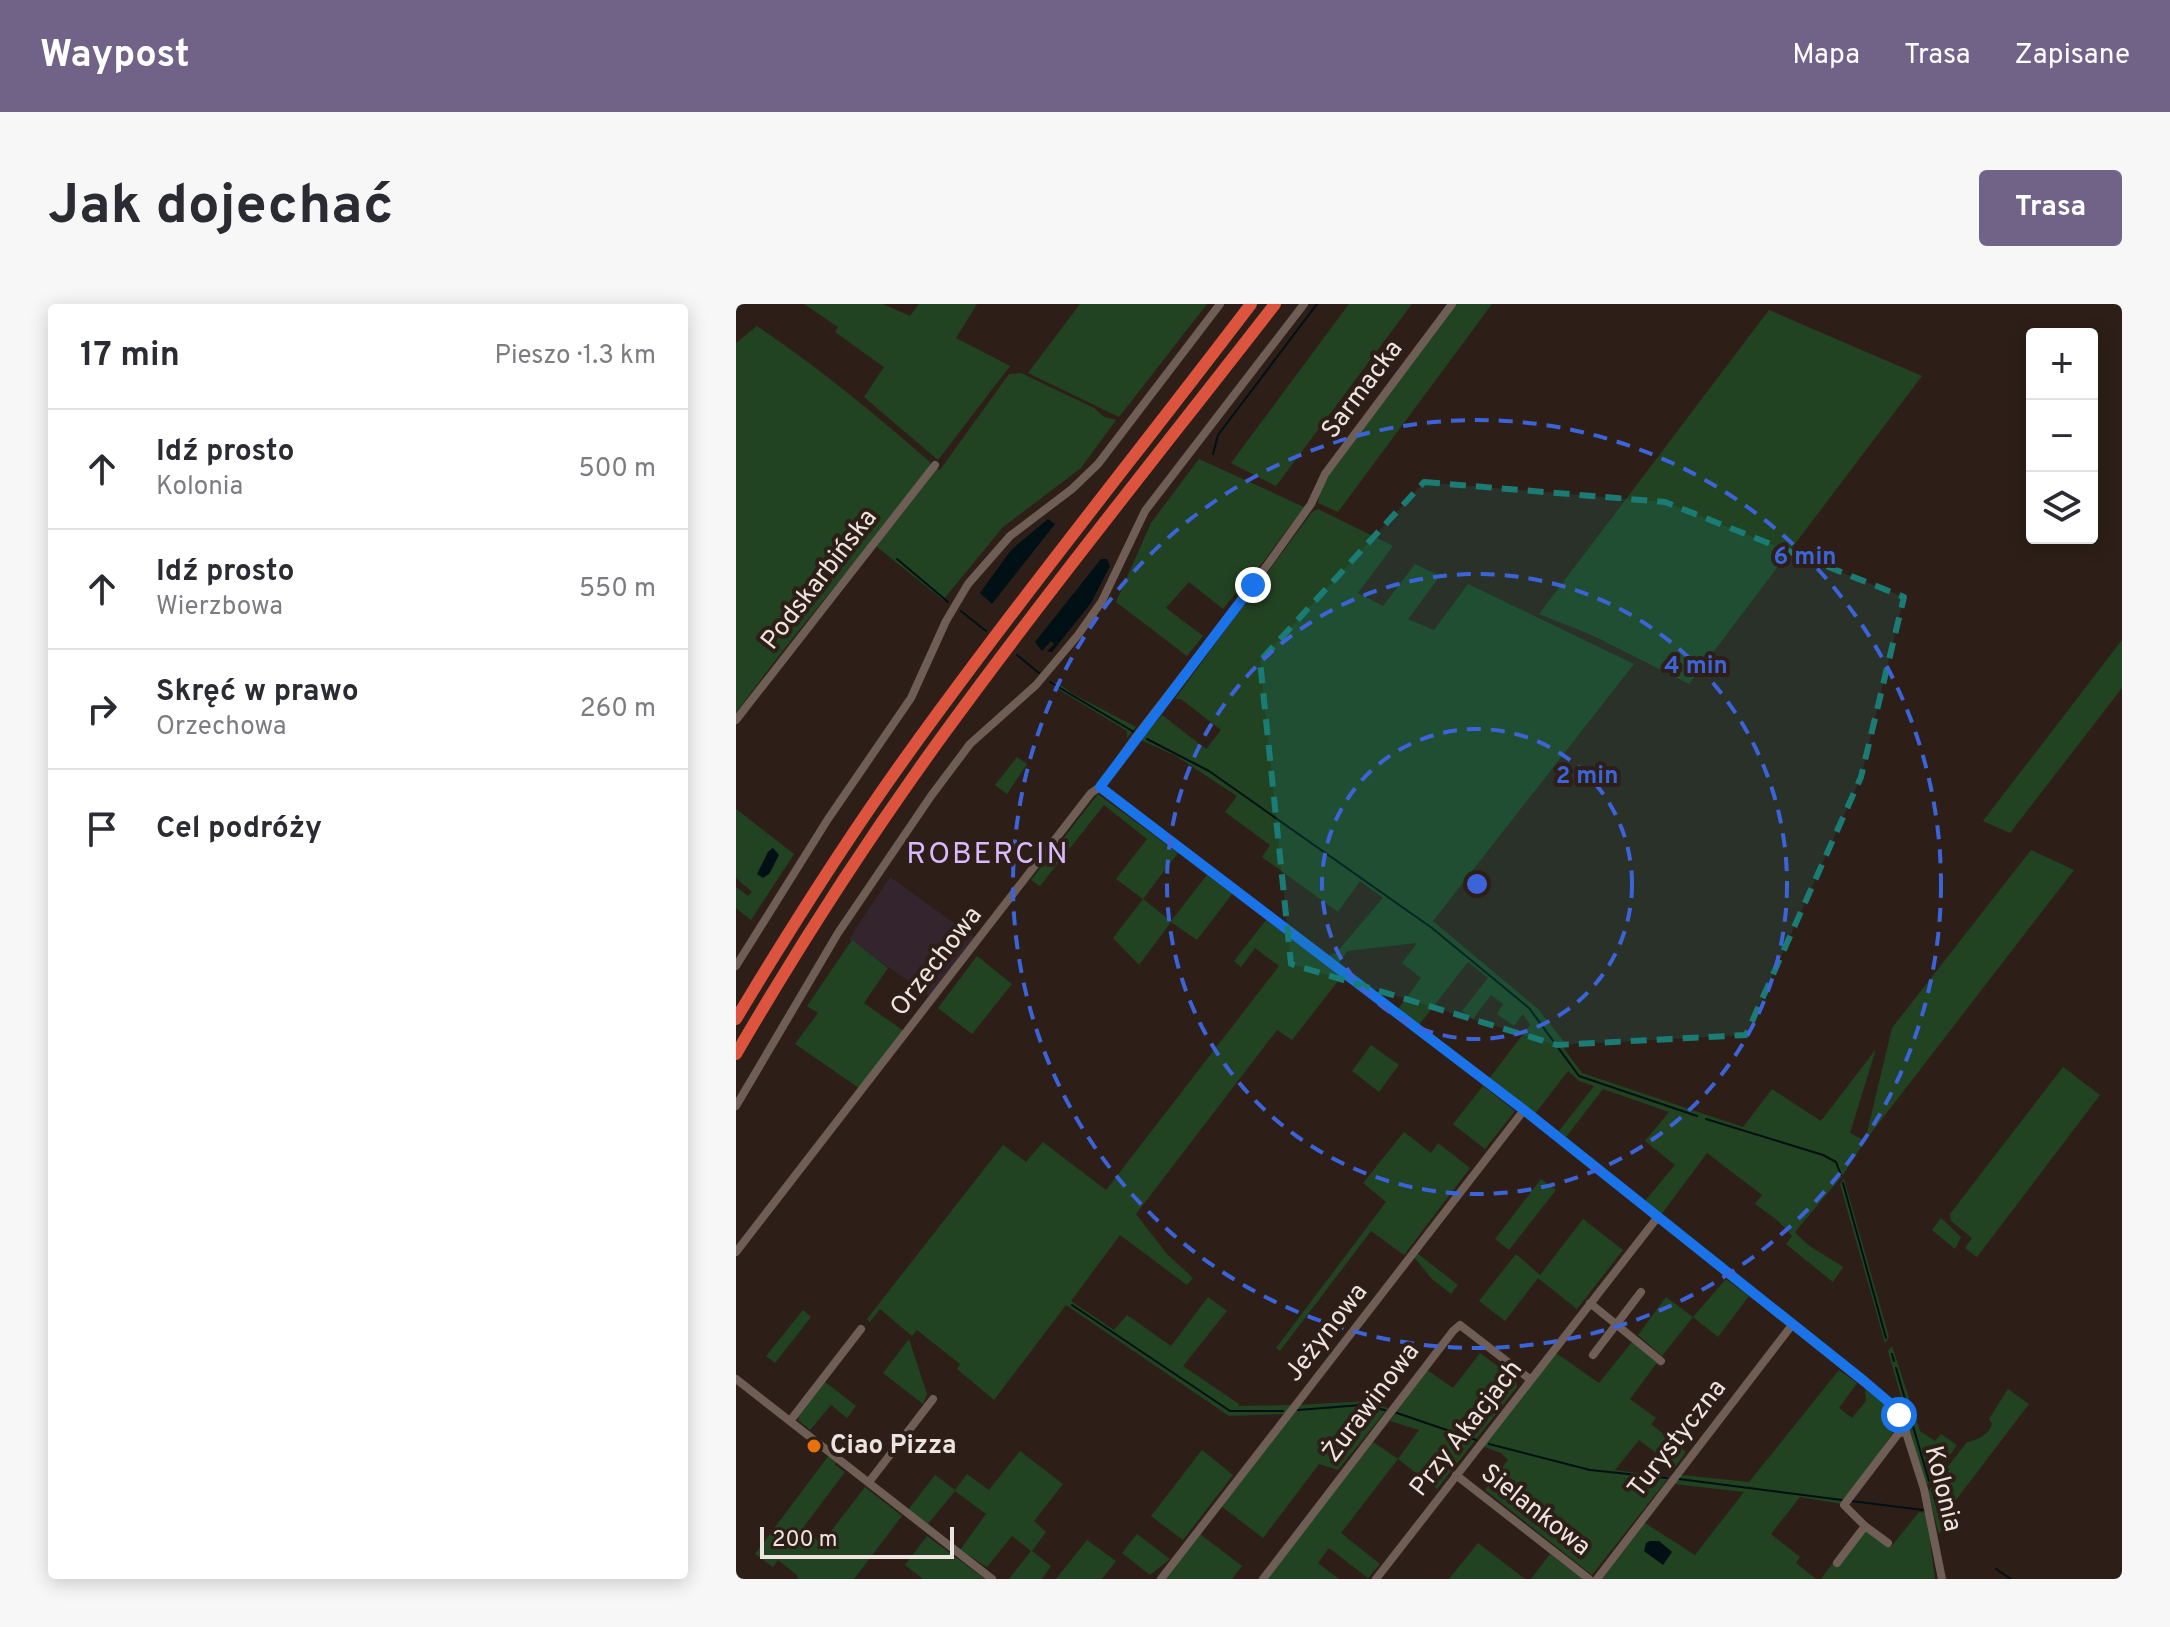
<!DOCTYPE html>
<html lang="pl">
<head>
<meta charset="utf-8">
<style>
	:root { --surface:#fff; --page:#f7f7f7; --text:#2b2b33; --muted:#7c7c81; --line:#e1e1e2; --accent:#716288 }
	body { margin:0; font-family:Overpass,sans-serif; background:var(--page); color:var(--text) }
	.controls { position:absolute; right:24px; top:24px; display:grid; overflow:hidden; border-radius:8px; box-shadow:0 4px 20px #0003 }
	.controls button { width:72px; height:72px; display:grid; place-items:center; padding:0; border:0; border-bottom:2px solid var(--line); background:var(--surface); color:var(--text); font:40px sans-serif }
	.scale { position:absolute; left:24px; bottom:20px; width:194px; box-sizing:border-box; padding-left:8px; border:4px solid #eee4df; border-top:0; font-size:22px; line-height:28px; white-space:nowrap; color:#eee4df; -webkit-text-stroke:6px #2d1f17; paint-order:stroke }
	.stop { position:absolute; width:24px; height:24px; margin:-18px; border:6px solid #1a73e8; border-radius:50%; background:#fff }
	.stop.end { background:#1a73e8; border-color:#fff; box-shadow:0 2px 8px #0008 }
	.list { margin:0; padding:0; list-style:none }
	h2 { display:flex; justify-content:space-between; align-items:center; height:104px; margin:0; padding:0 32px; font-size:34px }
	h2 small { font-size:26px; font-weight:400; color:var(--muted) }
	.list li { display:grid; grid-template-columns:52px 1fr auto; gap:24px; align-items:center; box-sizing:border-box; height:120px; padding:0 32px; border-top:2px solid var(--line) }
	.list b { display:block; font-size:30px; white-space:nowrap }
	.list p { margin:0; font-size:26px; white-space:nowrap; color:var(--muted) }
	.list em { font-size:26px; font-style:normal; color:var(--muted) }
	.icon { flex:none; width:44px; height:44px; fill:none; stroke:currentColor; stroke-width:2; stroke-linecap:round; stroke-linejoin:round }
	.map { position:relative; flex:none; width:1386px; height:1275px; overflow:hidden; border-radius:8px }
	header { display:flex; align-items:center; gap:48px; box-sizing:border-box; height:112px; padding:0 40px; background:var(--accent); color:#fff }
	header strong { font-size:38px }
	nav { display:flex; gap:44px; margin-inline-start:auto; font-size:28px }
	.intro { display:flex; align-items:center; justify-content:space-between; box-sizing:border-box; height:192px; padding:0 48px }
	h1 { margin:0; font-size:56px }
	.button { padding:20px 36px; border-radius:8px; background:var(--accent); color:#fff; font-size:28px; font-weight:700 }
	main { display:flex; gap:48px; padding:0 48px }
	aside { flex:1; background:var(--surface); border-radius:8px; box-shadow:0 4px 20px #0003 }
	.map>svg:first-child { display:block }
	.industrial { fill:#34242e }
	.green { fill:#224322; fill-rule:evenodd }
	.water { fill:#001014 }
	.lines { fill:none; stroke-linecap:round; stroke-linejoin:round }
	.stream { stroke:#001014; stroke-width:2 }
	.minor { stroke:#6f5e56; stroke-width:8 }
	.highway { stroke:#dc533e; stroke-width:12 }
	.route { stroke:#1a73e8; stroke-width:10 }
	.marked { fill:#1a7c74; fill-opacity:0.2; stroke:#1a7c74; stroke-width:6; stroke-dasharray:16 10; stroke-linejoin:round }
	.ring { fill:none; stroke:#3c64d9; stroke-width:4; stroke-dasharray:14 10 }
	.food-dot { fill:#e8710a; stroke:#2d1f17; stroke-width:3 }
	.labels { text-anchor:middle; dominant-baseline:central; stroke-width:8; stroke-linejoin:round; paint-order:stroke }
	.street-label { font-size:26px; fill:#eee4df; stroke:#2d1f17 }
	.poi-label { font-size:26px; font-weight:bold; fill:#eee4df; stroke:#2d1f17; text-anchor:start }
	.quarter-label { font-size:30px; letter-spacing:2px; fill:#d9baff; stroke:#2d1f17 }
	.centre { fill:#3c64d9; stroke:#2d1f17; stroke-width:4 }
	.ring-label { font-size:24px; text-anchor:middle; font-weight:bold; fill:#3c64d9; stroke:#2d1f17; stroke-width:8; stroke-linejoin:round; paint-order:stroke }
</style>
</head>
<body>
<header>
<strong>Waypost</strong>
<nav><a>Mapa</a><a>Trasa</a><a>Zapisane</a></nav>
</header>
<div class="intro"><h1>Jak dojechać</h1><a class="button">Trasa</a></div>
<main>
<aside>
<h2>17 min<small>Pieszo · 1.3 km</small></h2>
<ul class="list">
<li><svg class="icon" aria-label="ahead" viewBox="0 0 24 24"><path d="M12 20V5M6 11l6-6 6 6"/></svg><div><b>Idź prosto</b><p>Kolonia</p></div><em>500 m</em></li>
<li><svg class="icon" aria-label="ahead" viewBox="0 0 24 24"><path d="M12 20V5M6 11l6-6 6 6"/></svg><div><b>Idź prosto</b><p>Wierzbowa</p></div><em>550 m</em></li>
<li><svg class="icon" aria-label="right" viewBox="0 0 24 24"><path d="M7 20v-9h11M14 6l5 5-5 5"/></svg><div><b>Skręć w prawo</b><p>Orzechowa</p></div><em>260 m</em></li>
<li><svg class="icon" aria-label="arrive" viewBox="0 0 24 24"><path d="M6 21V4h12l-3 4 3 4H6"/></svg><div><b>Cel podróży</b></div></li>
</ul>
</aside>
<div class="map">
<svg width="1386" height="1275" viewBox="0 0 1386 1275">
	<rect width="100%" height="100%" fill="#2d1f17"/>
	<path class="industrial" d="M154,573L240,635L195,693L113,635Z"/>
	<path class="green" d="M68,0H147L174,12L183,0H241L220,34L274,62L202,156L128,93L148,63L99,28L102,23Z
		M344,0H471L383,113L292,69Z
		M613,0H676L540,182L495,159Z
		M720,0H756L602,208L582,199L585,182Z
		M1033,6L1186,72L953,380L858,332L803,310Z
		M21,22C82,63 138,109 194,158L195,163C131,246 61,324 0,409V39Z
		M285,69L358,104L368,113L380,116L345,164L267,223L207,296L140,242L200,164L204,166L273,70Z
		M463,155L568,203L510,281L509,278L487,305L453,278L430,304L467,332L451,352L380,298L415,219Z
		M582,205L657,242L622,289L647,302L679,260L704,272L672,315L698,326L732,280L898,360L697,617L803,706L829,739L827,743L846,769L1007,823L1036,785L1085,817L1140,745L1114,829L1129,837L1156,724L1295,546L1338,566L1129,837L1107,871L1059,928C1072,944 1090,951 1107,963L1097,978L1050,940L1056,932L1041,916L1019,900L1026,891L971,849L925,911L908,898L939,861L909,837L933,808L867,785L830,833L823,827L858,782L843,777L832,767L798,811L752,776L794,721L787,710L778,722L761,710L767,700L755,691L737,715L726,707L752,674L732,658L683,721L662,705L685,674L666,659L681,639L611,647L603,659L592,651L600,649L647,594L624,577L602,608L526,553L534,541L489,508L501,492L440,452L405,436L426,411L470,445L485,426L445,395H439L576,208Z
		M1386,336V384L1274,529L1247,517Z
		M320,378L337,390L400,423L391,434V427L317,382Z
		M281,453L291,460L271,490L259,481Z
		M362,490L442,549L407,595L435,617L471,571L496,590L461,636L435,618L403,661L377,634L407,595L380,575L411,535L368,501L304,582L295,576Z
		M0,505L58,550L15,616L0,604V583L12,592L16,588L0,574ZM37,544C40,556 40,560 33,570H22L32,548Z
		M530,616L606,672L556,736L541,726L400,910L431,950L457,974L451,981L384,931L335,997L378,1026L391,1011L435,1042L472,993L491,1007L447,1062L503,1100L502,1102L555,1101L549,1110L493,1112L330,1001L258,1096L221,1065L224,1060L181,1026L176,1032L144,1005L134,1018L131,1015L267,841L290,858L307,838L370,886L543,662L519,644L505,663L498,657Z
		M116,636L152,664L128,699L169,728L123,784L59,740L82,709L71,702Z
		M241,652L276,680L236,730L202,704Z
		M635,741L663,761L643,788L616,767Z
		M1327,763L1364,791L1241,953L1229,944L1236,934L1215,917L1214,910Z
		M747,782L779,807L749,845L717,820Z
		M668,828L695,849L702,839L734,864L668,951L635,927L544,1047L540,1044L650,898L627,879Z
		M805,875L820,886L773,946L759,935Z
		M1108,875L1153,1033L1149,1039L1104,880Z
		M1205,914L1225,933L1219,945L1196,926Z
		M847,915L887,946L841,1005L802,974L769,1017L743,997L780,950L804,971Z
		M681,949L722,981L715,990L696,975L678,953Z
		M990,975L1013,992L982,1033L957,1013L926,1052L902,1031L930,993L957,1013Z
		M67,1006L75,1013L39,1059L30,1052Z
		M173,1035L191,1090L187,1100L147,1069Z
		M896,1038L928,1064L920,1060L894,1095L920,1114L915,1120L950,1148L939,1163L903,1136L879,1166L933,1173L856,1271L749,1186L772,1156L765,1149L746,1142L820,1049L863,1079Z
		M1156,1042L1184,1127L1199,1137L1205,1130L1221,1141L1197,1176L1190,1181L1166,1104L1168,1103L1152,1047Z
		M744,1049L780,1076L781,1083L701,1185L662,1155L605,1229L644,1260L632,1274L593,1244L582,1259L603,1275H530L637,1138L662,1155L683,1126L654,1117L691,1066L717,1084Z
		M1103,1066L1121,1079L1103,1104L1116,1114L1130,1097L1129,1085C1141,1094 1160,1108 1161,1123L1106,1200L1064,1193L1035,1230L1064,1253L1060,1259L1080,1275H866L909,1219L959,1251L1008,1188L938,1180L945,1171L1013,1178Z
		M88,1077L120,1102L111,1114L95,1101L74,1126L63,1117L62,1112Z
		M1272,1085L1293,1100L1207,1213L1209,1221L1203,1230L1192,1188L1231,1138C1241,1137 1253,1130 1256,1120L1253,1115Z
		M632,1097L652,1104L602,1166L583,1160L527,1234L485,1202L562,1101Z
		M466,1146L497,1171L447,1236L415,1212Z
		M284,1147L327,1180L298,1217L310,1228L296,1247L315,1262L306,1275H273L295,1247L276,1232L251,1263L224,1246L250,1210L219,1187L192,1220L172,1206L199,1171L219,1186L231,1170L253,1186Z
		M93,1151L100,1157L99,1161L109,1168L66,1225L86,1239L129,1183L166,1212L118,1275H62L61,1271L42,1256L37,1263L19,1250Z
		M1183,1208L1190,1209L1199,1275H1085L1097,1259L1129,1226L1155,1243Z
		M401,1230L434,1255L414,1271L386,1249Z
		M464,1230L506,1262L496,1275H429Z
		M191,1232L249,1275H187L169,1261Z
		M351,1236L380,1257L366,1275H320Z
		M742,1239L789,1275H713Z
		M814,1250L847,1275H795Z"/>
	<path class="water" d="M312,215L319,220L256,300L244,289L275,246Z
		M365,255H371L374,262L355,299L316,348H311L318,340L315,337L306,347L299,338Z
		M37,544L43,551L33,570L27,574L21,570L32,548Z
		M914,1237H923L936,1248L927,1261L908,1247L910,1239Z"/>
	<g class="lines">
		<path class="stream" d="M477,150L482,131L581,0
			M161,255L212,298
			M225,307L250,327
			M281,351L303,369
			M314,378L398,428
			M411,435L473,467L696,624L793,704L843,772L961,812
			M970,815L1087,851L1100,858L1105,871
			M1107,879L1150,1034
			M336,1001L494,1107H547
			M1156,1050L1158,1057
			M1160,1064L1193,1177
			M562,1106L625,1101L649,1106
			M658,1108L740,1136
			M753,1140L854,1166L931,1174
			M943,1175L1106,1196
			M1196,1186L1206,1218
			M1115,1197L1187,1206
			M1260,1265L1275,1275"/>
		<path class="minor" d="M0,416L199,161
			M364,483L788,806L1155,1100L1166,1116L1188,1185L1206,1275
			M0,662L92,515L175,394L210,317L232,280L274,232L336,185L362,160L484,0
			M0,802L102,629L195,492L234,440L300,381L342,331L366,297L409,207L568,0
			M0,948L355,489L364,483L399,434L517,281L575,200L589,170L716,0
			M854,999L925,1057
			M857,1051L905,988
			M0,1075L256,1275
			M54,1117L125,1025
			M720,1171L853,1275
			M133,1178L197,1095
			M1152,1239L1129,1222L1108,1201L1162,1130L1170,1127
			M1101,1259L1129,1222
			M425,1275L788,806
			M527,1275L717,1027L724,1021L795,1076
			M640,1275L921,914
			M861,1275L1056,1021"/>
		<path class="highway" d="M0,715C54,625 110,536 172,450C282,297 401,150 515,0
			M0,750C64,640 133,533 207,431C314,284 428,143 539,0"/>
	</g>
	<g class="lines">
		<path class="route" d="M517,281L364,483L788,806L1128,1077L1155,1100L1163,1111"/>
	</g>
	<path class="marked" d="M688,178L929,198L1168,293L1125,473L1010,731L821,741L555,660L524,357Z"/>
	<g class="ring">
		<circle cx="741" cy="580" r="155"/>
		<circle cx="741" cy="580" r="310"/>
		<circle cx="741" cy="580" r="464"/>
	</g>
	<circle class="food-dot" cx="78" cy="1142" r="8"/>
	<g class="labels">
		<g class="street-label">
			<text transform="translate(627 86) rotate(-53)">Sarmacka</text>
			<text transform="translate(84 276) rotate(-52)">Podskarbińska</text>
			<text transform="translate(201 658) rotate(-52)">Orzechowa</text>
			<text transform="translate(591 1029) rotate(-52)">Jeżynowa</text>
			<text transform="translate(636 1099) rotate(-53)">Żurawinowa</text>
			<text transform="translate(731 1125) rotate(-52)">Przy Akacjach</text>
			<text transform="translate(942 1135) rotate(-52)">Turystyczna</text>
			<text transform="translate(1206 1185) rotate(76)">Kolonia</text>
			<text transform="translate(799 1207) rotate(38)">Sielankowa</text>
		</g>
		<g class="poi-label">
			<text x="94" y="1142">Ciao Pizza</text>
		</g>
		<g class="quarter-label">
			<text x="252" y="551">ROBERCIN</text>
		</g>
	</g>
	<circle cx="741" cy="580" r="12" class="centre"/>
	<g class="ring-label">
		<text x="1069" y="260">6 min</text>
		<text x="960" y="369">4 min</text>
		<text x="851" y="479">2 min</text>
	</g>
</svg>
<div class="controls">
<button>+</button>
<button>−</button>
<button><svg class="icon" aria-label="layers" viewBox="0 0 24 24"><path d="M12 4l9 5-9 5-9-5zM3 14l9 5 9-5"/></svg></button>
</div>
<div class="scale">200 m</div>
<div class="stop" style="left:1163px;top:1111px"></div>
<div class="stop end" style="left:517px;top:281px"></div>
</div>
</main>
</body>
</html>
